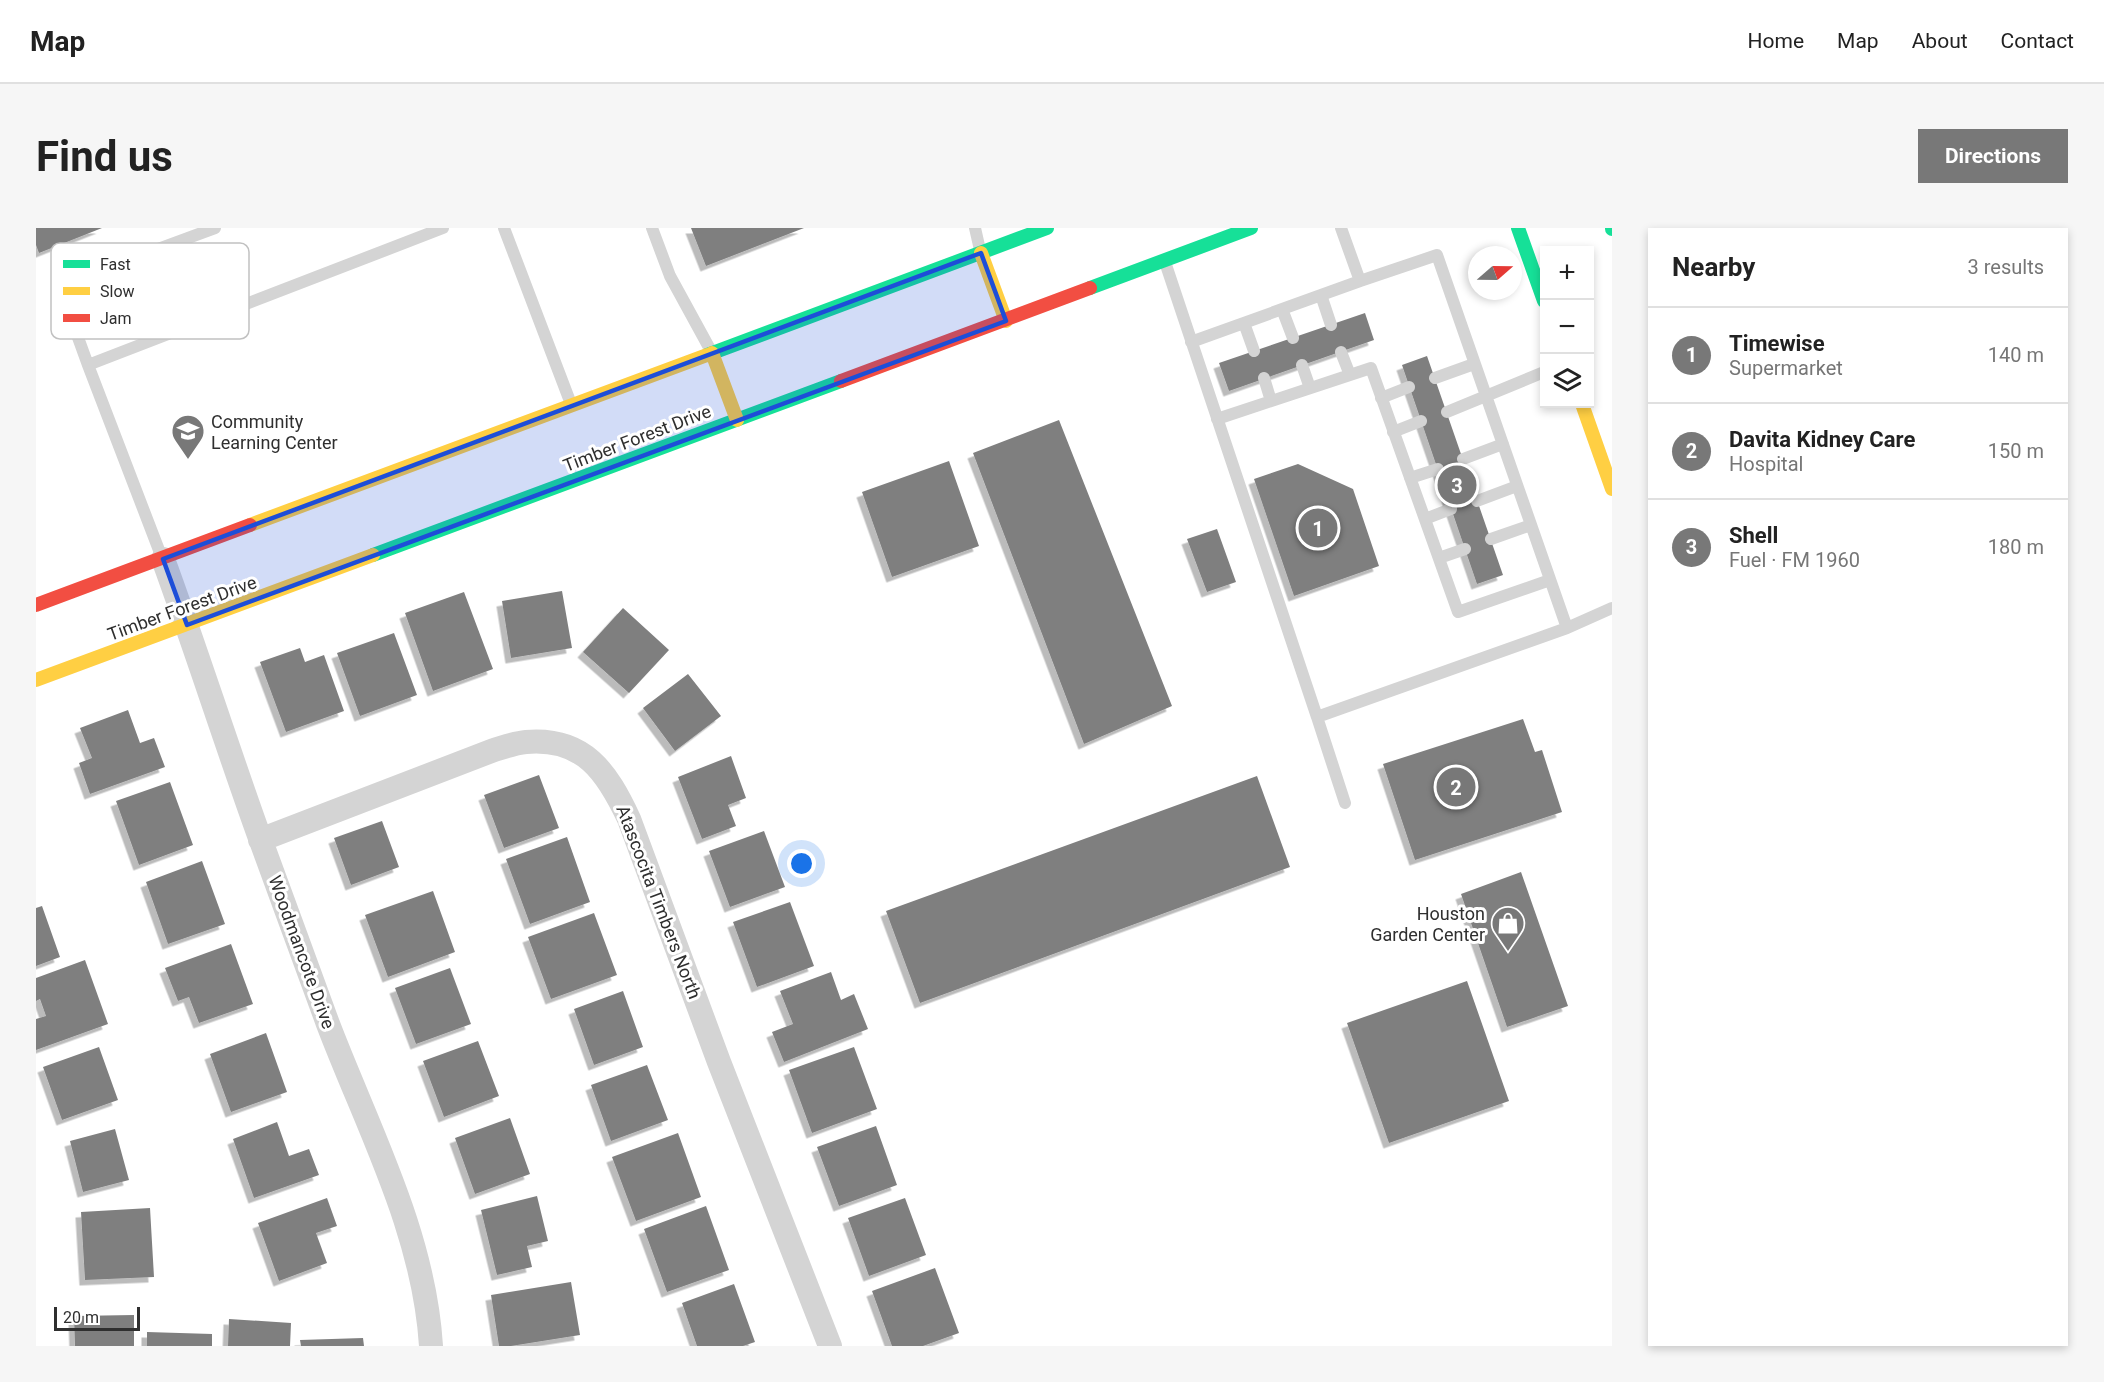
<!DOCTYPE html>
<html lang="en">
<head>
<meta charset="utf-8">
<style>
	:root { --surface:#fff; --page:#f6f6f6; --text:#222; --muted:#767676; --line:#e0e0e0; --accent:#787878 }
	body { margin:0; font-family:Roboto,sans-serif; background:var(--page); color:var(--text) }
	.controls { position:absolute; right:18px; top:18px; display:grid; overflow:hidden; border-radius:0px; box-shadow:0 3px 9px #0003 }
	.controls button { width:54px; height:54px; display:grid; place-items:center; padding:0; border:0; border-bottom:2px solid var(--line); background:var(--surface); color:var(--text); font:30px sans-serif }
	.compass { position:absolute; left:1432px; top:18px; width:54px; height:54px; border-radius:50%; background:var(--surface); box-shadow:0 3px 9px #0003; rotate:70deg }
	.scale { position:absolute; left:18px; bottom:15px; width:86px; box-sizing:border-box; padding-left:6px; border:3px solid #2f2f2f; border-top:0; font-size:16px; line-height:21px; white-space:nowrap; color:#2f2f2f; -webkit-text-stroke:4px #fff; paint-order:stroke }
	.you { position:absolute; left:766px; top:636px; width:21px; height:21px; margin:-15px; border:4px solid #fff; border-radius:50%; background:#1a73e8; box-shadow:0 0 0 9px #1a73e833 }
	.badge { display:grid; place-items:center; width:39px; height:39px; border-radius:50%; background:var(--accent); color:#fff; font-size:20px; font-weight:700 }
	.pin { position:absolute; translate:-50% -50%; border:3px solid #fff; box-shadow:0 2px 6px #0006 }
	.list { margin:0; padding:0; list-style:none }
	h2 { display:flex; justify-content:space-between; align-items:center; height:78px; margin:0; padding:0 24px; font-size:26px }
	h2 small { font-size:20px; font-weight:400; color:var(--muted) }
	.list li { display:grid; grid-template-columns:39px 1fr auto; gap:18px; align-items:center; box-sizing:border-box; height:96px; padding:0 24px; border-top:2px solid var(--line) }
	.list b { display:block; font-size:22px; white-space:nowrap }
	.list p { margin:0; font-size:20px; white-space:nowrap; color:var(--muted) }
	.list em { font-size:20px; font-style:normal; color:var(--muted) }
	.icon { flex:none; width:33px; height:33px; fill:none; stroke:currentColor; stroke-width:2; stroke-linecap:round; stroke-linejoin:round }
	.map { position:relative; flex:none; width:1576px; height:1118px; overflow:hidden; border-radius:0px }
	header { display:flex; align-items:center; gap:36px; box-sizing:border-box; height:84px; padding:0 30px; background:var(--surface); border-bottom:2px solid var(--line) }
	header strong { font-size:28px }
	nav { display:flex; gap:33px; margin-inline-start:auto; font-size:21px }
	.intro { display:flex; align-items:center; justify-content:space-between; box-sizing:border-box; height:144px; padding:0 36px }
	h1 { margin:0; font-size:42px }
	.button { padding:15px 27px; border-radius:0px; background:var(--accent); color:#fff; font-size:21px; font-weight:700 }
	main { display:flex; gap:36px; padding:0 36px }
	aside { flex:1; background:var(--surface); border-radius:0px; box-shadow:0 3px 9px #0003 }
	.map>svg:first-child { display:block }
	.building { fill:#7f7f7f; filter:url(#shadow) }
	.lines { fill:none; stroke-linecap:round; stroke-linejoin:round }
	.lane { stroke:#d4d4d4; stroke-width:12 }
	.street { stroke:#d4d4d4; stroke-width:24 }
	.fast { stroke:#16e098; stroke-width:14 }
	.slow { stroke:#ffcf43; stroke-width:14 }
	.jam { stroke:#f24e42; stroke-width:14 }
	.marked { fill:#1d4ed8; fill-opacity:0.2; stroke:#1d4ed8; stroke-width:4.5; stroke-linejoin:round }
	.labels { text-anchor:middle; dominant-baseline:central; stroke-width:6; stroke-linejoin:round; paint-order:stroke }
	.poi-label { font-size:18px; fill:#2f2f2f; stroke:#fff; text-anchor:start }
	.street-label { font-size:18px; fill:#2f2f2f; stroke:#fff }
	.key { fill:#fff; stroke:#c1c1c1; stroke-width:1.5 }
	.key-label { font-size:16px; fill:#2f2f2f }
</style>
</head>
<body>
<header>
<strong>Map</strong>
<nav><a>Home</a><a>Map</a><a>About</a><a>Contact</a></nav>
</header>
<div class="intro"><h1>Find us</h1><a class="button">Directions</a></div>
<main>
<div class="map">
<svg width="1576" height="1118" viewBox="0 0 1576 1118">
	<defs>
		<filter id="shadow"><feDropShadow dx="-5.5" dy="5.5" stdDeviation="0" flood-color="#0004"/></filter>
	</defs>
	<rect width="100%" height="100%" fill="#fff"/>
	<path class="building" d="M0,0H66L3,25L0,17Z
		M655,0H768L670,38Z
		M1329,85L1338,112L1193,163L1183,135Z
		M1391,128L1467,347L1441,356L1366,137Z
		M1023,192L1136,478L1048,516L937,225Z
		M913,233L943,318L856,349L826,264Z
		M1262,236L1317,261L1343,338L1258,368L1218,251Z
		M1181,301L1200,354L1171,364L1151,311Z
		M526,363L536,420L475,430L466,373Z
		M428,364L457,441L397,463L369,385Z
		M587,380L633,422L593,465L547,424Z
		M358,405L381,467L324,488L301,425Z
		M264,420L269,434L288,427L308,483L250,504L224,434Z
		M652,446L685,488L639,523L607,480Z
		M92,482L104,515L118,510L129,539L54,566L43,535L56,530L44,500Z
		M1487,491L1499,524L1506,522L1526,584L1379,632L1347,536Z
		M695,528L710,570L692,577L700,598L666,611L642,549Z
		M503,547L523,600L468,620L448,567Z
		M1221,548L1254,639L884,775L850,683Z
		M134,554L157,617L103,637L80,573Z
		M346,593L363,639L315,657L298,610Z
		M728,603L749,659L694,679L673,623Z
		M531,609L554,674L494,696L470,631Z
		M166,633L189,696L132,716L110,654Z
		M1485,644L1532,778L1471,799L1425,666Z
		M397,663L419,724L352,749L329,687Z
		M754,674L778,738L721,759L697,694Z
		M6,678L24,729L0,738V680Z
		M558,685L581,747L515,771L492,709Z
		M195,716L217,776L163,795L153,769L142,773L129,740Z
		M49,732L72,796L0,822V791L10,788L4,771L0,773V750Z
		M414,740L435,796L380,816L359,760Z
		M795,744L805,772L818,766L832,801L748,834L736,804L757,796L744,763Z
		M1431,753L1473,873L1353,915L1311,795Z
		M587,763L607,819L558,837L538,781Z
		M230,805L251,864L195,884L174,826Z
		M442,813L463,868L408,889L387,833Z
		M63,819L82,872L26,892L7,839Z
		M818,819L841,881L776,905L753,842Z
		M611,837L632,892L575,913L555,857Z
		M474,890L494,946L439,966L419,910Z
		M241,894L253,928L273,921L283,947L218,970L197,911Z
		M840,898L861,957L803,978L781,919Z
		M79,901L93,952L47,964L34,913Z
		M642,905L665,969L600,993L576,929Z
		M501,968L512,1013L491,1018L496,1039L461,1047L445,982Z
		M291,970L301,998L280,1005L291,1035L243,1053L222,995Z
		M869,970L890,1027L833,1048L812,990Z
		M670,978L693,1042L631,1064L608,1001Z
		M114,980L118,1049L49,1052L45,984Z
		M899,1040L923,1105L887,1118H856L836,1063Z
		M535,1054L544,1107L475,1118H463L455,1067Z
		M698,1056L719,1114L707,1118H661L646,1075Z
		M98,1087V1118H39L38,1088Z
		M193,1091L255,1095L254,1118H192Z
		M111,1104L176,1106V1118H111Z
		M327,1110L328,1118H265L264,1112Z"/>
	<g class="lines">
		<path class="lane" d="M468,0L535,176
			M616,0L634,48L675,123
			M939,0L944,22
			M1129,34L1281,489L1531,400L1576,380
			M1324,53L1401,27L1531,400
			M1285,67L1295,97
			M1246,81L1257,110
			M1208,95L1218,123
			M1155,114L1324,53L1305,0
			M1305,124L1314,147
			M52,137L407,0
			M1266,137L1274,160
			M1228,150L1235,173
			M1399,150L1438,136
			M1345,170L1373,159
			M1411,184L1508,144
			M1181,191L1335,140L1422,384L1514,352
			M1357,204L1385,193
			M1427,231L1467,216
			M1374,250L1402,241
			M1441,273L1481,258
			M1389,291L1415,281
			M1455,311L1495,297
			M126,330L52,137L36,93L29,60L57,45L179,0
			M1403,330L1429,321
			M1281,489L1309,575"/>
		<path class="street" d="M127,331C161,424 191,519 225,613C247,674 270,735 292,796C332,901 388,1004 395,1118
			M224,612L458,522C468,519 479,515 490,514C548,509 571,544 593,591L683,834L794,1118"/>
		<path class="fast" d="M1482,0L1508,73
			M1576,0V1
			M1054,60L1215,0
			M671,127L1011,0
			M337,327L805,153"/>
		<path class="slow" d="M945,25L970,93
			M676,125L701,192
			M1546,176L1576,261
			M214,297L671,127
			M0,452L337,327"/>
		<path class="jam" d="M805,153L1054,60
			M0,377L214,297"/>
	</g>
	<path class="marked" d="M945,25L970,93L151,397L127,331Z"/>
	<defs>
		<symbol id="school-pin" viewBox="-11 -11 22 30"><path d="M0 17L-7.5 6A9.5 9.5 0 1 1 7.5 6Z" fill="#787878" stroke="#fff"/><path d="M0-5L7-2L0 1L-7-2ZM-4 1L0 2.5L4 1V4Q0 6-4 4Z" fill="#fff"/></symbol>
		<symbol id="shop-pin" viewBox="-11 -11 22 30"><path d="M0 17L-7.5 6A9.5 9.5 0 1 1 7.5 6Z" fill="#787878" stroke="#fff"/><path d="M-5-2.5h2.3a2.7 3.5 0 0 1 5.4 0H5L5.5 6h-11ZM-1.5-2.5h3a1.5 2.3 0 0 0-3 0Z" fill="#fff"/></symbol>
	</defs>
	<g fill-rule="evenodd">
		<use href="#school-pin" x="133" y="184" width="38" height="52"/>
		<use href="#shop-pin" x="1453" y="676" width="38" height="52"/>
	</g>
	<g class="labels">
		<g class="poi-label">
			<text x="175" y="193">Community<tspan x="175" dy="21">Learning Center</tspan></text>
			<text x="1449" y="685" text-anchor="end">Houston<tspan x="1449" dy="21">Garden Center</tspan></text>
		</g>
		<g class="street-label">
			<text transform="translate(601 210) rotate(-21)">Timber Forest Drive</text>
			<text transform="translate(146 380) rotate(-20)">Timber Forest Drive</text>
			<text transform="translate(623 674) rotate(69)">Atascocita Timbers North</text>
			<text transform="translate(266 724) rotate(70)">Woodmancote Drive</text>
		</g>
	</g>
	<rect x="15" y="15" width="198" height="96" rx="9" class="key"/>
	<rect x="27" y="32" width="27" height="8" fill="#16e098"/>
	<rect x="27" y="59" width="27" height="8" fill="#ffcf43"/>
	<rect x="27" y="86" width="27" height="8" fill="#f24e42"/>
	<g class="key-label">
		<text x="64" y="42">Fast</text>
		<text x="64" y="69">Slow</text>
		<text x="64" y="96">Jam</text>
	</g>
</svg>
<div class="controls">
<button>+</button>
<button>−</button>
<button><svg class="icon" aria-label="layers" viewBox="0 0 24 24"><path d="M12 4l9 5-9 5-9-5zM3 14l9 5 9-5"/></svg></button>
</div>
<svg class="compass" viewBox="-18 -18 36 36"><path d="M0-13l5 13h-10z" fill="#e53935"/><path d="M0 13l5-13h-10z" fill="#767676"/></svg>
<div class="scale">20 m</div>
<div class="you"></div>
<div class="pin badge" style="left:1282px;top:300px">1</div>
<div class="pin badge" style="left:1420px;top:559px">2</div>
<div class="pin badge" style="left:1421px;top:257px">3</div>
</div>
<aside>
<h2>Nearby<small>3 results</small></h2>
<ul class="list">
<li><span class="badge">1</span><div><b>Timewise</b><p>Supermarket</p></div><em>140 m</em></li>
<li><span class="badge">2</span><div><b>Davita Kidney Care</b><p>Hospital</p></div><em>150 m</em></li>
<li><span class="badge">3</span><div><b>Shell</b><p>Fuel · FM 1960</p></div><em>180 m</em></li>
</ul>
</aside>
</main>
</body>
</html>
